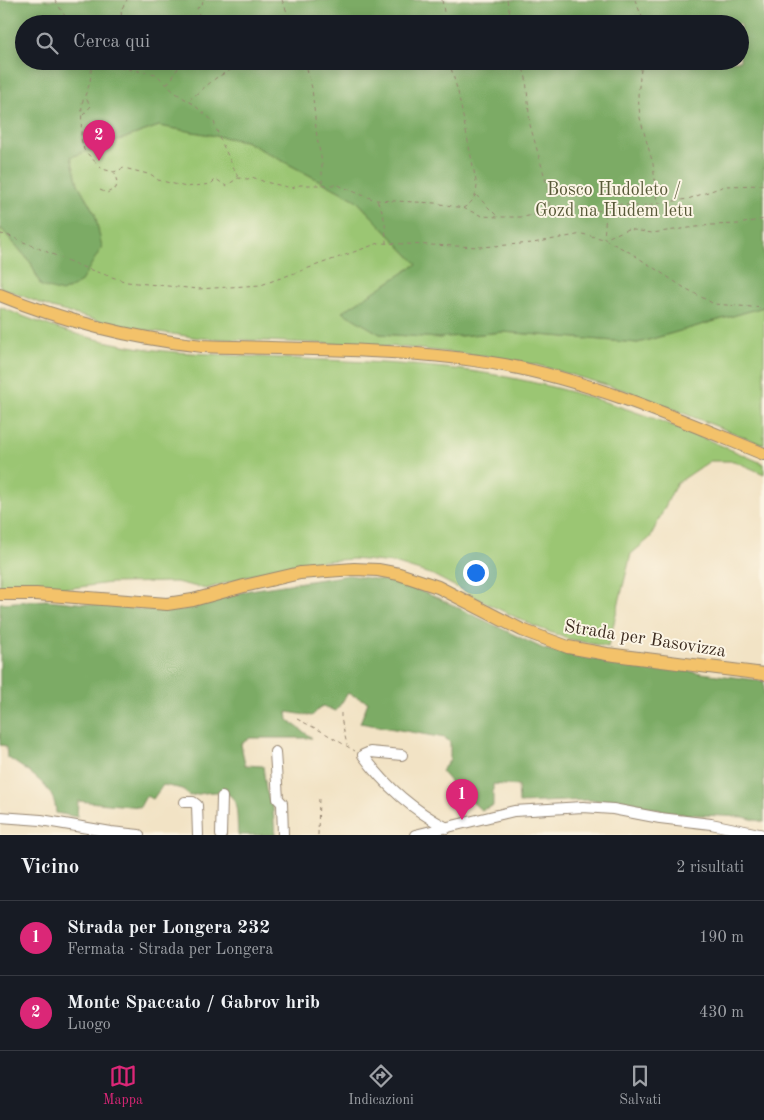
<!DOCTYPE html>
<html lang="it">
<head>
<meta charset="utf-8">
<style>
	:root { --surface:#171b24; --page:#20242c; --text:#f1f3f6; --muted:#9ea1a6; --line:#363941; --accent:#db2777 }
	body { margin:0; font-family:"Old Standard TT",serif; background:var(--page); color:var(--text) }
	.you { position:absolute; left:475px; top:572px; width:18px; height:18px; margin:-12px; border:4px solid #fff; border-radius:50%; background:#1a73e8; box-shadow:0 0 0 8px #1a73e833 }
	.badge { display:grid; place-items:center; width:32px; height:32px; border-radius:50%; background:var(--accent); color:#fff; font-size:16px; font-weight:700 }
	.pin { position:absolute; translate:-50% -41px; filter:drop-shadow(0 1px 2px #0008) }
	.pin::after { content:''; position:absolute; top:26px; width:18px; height:15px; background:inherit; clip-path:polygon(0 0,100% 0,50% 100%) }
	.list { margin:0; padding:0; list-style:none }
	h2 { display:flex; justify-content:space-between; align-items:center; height:65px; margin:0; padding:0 20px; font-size:21px }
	h2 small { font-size:16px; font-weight:400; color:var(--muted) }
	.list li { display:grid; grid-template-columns:32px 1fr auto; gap:15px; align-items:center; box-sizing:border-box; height:75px; padding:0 20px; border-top:1px solid var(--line) }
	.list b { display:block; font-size:19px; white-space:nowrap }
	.list p { margin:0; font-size:16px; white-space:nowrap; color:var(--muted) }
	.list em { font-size:16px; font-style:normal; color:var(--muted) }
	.icon { flex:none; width:28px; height:28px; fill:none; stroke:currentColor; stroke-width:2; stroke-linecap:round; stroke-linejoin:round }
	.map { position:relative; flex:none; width:764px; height:835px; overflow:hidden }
	.search { position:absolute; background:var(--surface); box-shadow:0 2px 12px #0003; left:15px; right:15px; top:15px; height:55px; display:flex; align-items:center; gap:12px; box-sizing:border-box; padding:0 18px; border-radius:28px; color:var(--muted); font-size:19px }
	.sheet { height:215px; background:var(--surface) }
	nav { display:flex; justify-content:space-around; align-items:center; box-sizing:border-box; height:70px; border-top:1px solid var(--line); background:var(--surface); font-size:14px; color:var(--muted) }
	nav a { display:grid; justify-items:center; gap:2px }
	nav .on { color:var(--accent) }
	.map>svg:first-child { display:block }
	.green { fill:#9bc673; stroke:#6b7848 }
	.forest { fill:#7cab65; stroke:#5c6a42; fill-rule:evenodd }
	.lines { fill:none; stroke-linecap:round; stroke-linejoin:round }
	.minor-casing { stroke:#968672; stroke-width:12 }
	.major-casing { stroke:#968672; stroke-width:14 }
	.path { stroke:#968672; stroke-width:1; stroke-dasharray:4 4; stroke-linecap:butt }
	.minor { stroke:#fff; stroke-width:10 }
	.major { stroke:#f3c26a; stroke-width:12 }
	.labels { text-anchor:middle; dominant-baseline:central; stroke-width:4; stroke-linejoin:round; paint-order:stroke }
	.park-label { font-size:18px; fill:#585938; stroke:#fcf5e5 }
	.street-label { font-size:18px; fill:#3b2a1e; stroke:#fcf5e5 }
</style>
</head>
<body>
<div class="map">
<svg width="764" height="835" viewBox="0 0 764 835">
	<rect width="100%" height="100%" fill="#fcf5e5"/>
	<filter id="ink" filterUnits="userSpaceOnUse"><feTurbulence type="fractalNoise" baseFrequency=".02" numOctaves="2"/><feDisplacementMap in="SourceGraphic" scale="10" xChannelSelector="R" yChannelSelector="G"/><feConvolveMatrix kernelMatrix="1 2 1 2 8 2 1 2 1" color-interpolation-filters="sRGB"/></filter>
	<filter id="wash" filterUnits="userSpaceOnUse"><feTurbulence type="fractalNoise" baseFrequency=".0096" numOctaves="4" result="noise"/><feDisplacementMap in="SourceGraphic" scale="20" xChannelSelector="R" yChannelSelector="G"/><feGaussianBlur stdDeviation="1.12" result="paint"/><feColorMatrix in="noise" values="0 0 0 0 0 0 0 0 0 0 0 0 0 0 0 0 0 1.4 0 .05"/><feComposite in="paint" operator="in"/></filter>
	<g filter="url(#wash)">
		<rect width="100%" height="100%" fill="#f2e3c5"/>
		<path class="green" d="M159,126L245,141L356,200L417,264L343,312L380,334L438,338L503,332L638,343L764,307V445L627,391L537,365L491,357L400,347L200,338L117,326L52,308L0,287V227L31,263L41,286L95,214L78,184L71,157Z
			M0,307C47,327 97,342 148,349C168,352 190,353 211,354C292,360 374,360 455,369C524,377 593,396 658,420C694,433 729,449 764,464V474L734,461H710L676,484L650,538L631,554L608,647L568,639L534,626L488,604L433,575L394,563L353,559L309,562L259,573L206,589L176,582L110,583L72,588L0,586Z"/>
		<path class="forest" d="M0,0H764V307L638,343L503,332L438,338L380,334L342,312L417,264L356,200L245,141L159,126L71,157L78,184L95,214L102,247L80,283L62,292L41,286L31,263L0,227ZM24,24H740V61H24Z
			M349,575L400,583L438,598L544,649L586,658L764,681V822L743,817L680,814L618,801L587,800L519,803L518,786L493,784V806L481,810L452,784L441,771L450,760V742L445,738L360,723L368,702L348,693L336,711L322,706L312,716L287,712L288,720L312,738H250L241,744L245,765L263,766L266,790L273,808L275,835H238C237,825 238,813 235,803C230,785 202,794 189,796L183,789L163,785L153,799L146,796L140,807L78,801L77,817L56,813C56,786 27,771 7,757L6,746L0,745V603L47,600L148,610H181L250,590Z"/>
	</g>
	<g filter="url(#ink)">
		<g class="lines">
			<defs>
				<path id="minor" d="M275,752L278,799L282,803L283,835
					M402,755L370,752L363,755C385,786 413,810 447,828
					M185,802H193L197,805L198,835
					M0,817L41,820L111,832L139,835
					M221,835L222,797
					M415,835L514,811L583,807L613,809L660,818L711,824L764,835"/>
				<path id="major" d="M0,295C66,322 131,338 202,346C303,350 405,347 504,365C595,382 678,419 764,454
					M0,594H36L167,604L193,600L244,586L300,573L354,569L378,570L399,574L438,587L522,630L568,647L607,654L764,674"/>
			</defs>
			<use href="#minor" class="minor-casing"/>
			<use href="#major" class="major-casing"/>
			<path class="path" d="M55,0L70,24
				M282,0L292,24
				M442,0L446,24
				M507,0L512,24
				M635,0L645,24
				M122,24L121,10L127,0
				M199,24L201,22L197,8L202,6L203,0
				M92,61L90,83L82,103L81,138L84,150L102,169L114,172L124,168L152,175L158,180L186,187L211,184L216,179L226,186L238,178L248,179L252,177L265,182L292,188L300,185H338L362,195L376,200L435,203L463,208L482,216L498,217H523L577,207L607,212L619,204L639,206L688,199L725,186L764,185
				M106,61L116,67L156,74L174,92L193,104L214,122L220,139L238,177
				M305,61L312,88L317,138L322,162V184
				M449,61L458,92L477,186C476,196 473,203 463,208
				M521,61L526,78L530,125L547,185L550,212
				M642,61L638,95L640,118L653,164L657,202
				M127,68L128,61
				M167,84L173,77L174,72L178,69V61
				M189,100L216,78L241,64L251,61
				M83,115L91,106L85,97
				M100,190L107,193L116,188L117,183L115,173
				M476,195L498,217
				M377,201C385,212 386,230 386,243
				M606,213L604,239L628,229L652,233L711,225L739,224L764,219
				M0,234L7,235L85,268L127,282L198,289L261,285L379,243L481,247L533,243L582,234L604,239L631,253L683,287L714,304L764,308
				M341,713V718L347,745
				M297,719L323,732L355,751
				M318,835L319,796"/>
			<use href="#minor" class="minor"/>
			<use href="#major" class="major"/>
		</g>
	</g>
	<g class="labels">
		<g class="park-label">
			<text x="614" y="190">Bosco Hudoleto /<tspan x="614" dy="21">Gozd na Hudem letu</tspan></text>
		</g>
		<g class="street-label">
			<text transform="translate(645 639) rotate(9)">Strada per Basovizza</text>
		</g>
	</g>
</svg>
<div class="you"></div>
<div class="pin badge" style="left:462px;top:820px">1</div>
<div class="pin badge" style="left:99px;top:161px">2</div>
<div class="search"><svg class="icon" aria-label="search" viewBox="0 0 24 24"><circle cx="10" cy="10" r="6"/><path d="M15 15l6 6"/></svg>Cerca qui</div>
</div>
<section class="sheet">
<h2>Vicino<small>2 risultati</small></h2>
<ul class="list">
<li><span class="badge">1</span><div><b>Strada per Longera 232</b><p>Fermata · Strada per Longera</p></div><em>190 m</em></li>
<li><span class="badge">2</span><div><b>Monte Spaccato / Gabrov hrib</b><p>Luogo</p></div><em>430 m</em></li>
</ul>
</section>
<nav>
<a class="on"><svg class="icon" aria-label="map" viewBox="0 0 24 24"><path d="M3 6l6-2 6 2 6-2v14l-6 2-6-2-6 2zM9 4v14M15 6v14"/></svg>Mappa</a>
<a><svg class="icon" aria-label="directions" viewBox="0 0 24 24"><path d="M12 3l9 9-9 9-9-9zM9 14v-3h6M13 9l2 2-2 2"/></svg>Indicazioni</a>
<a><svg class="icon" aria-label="saved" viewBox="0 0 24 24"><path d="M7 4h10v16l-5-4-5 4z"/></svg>Salvati</a>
</nav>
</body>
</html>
